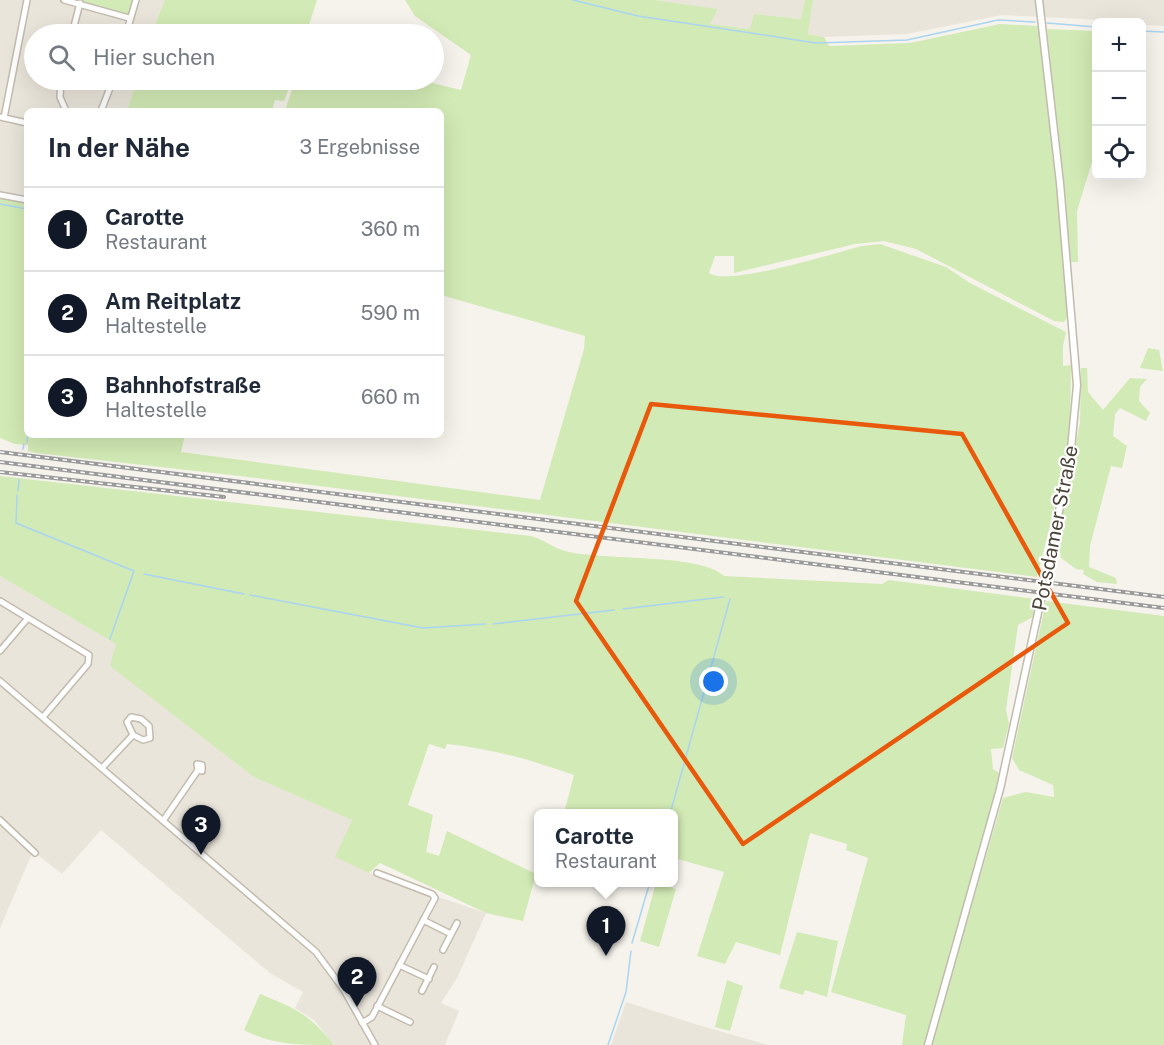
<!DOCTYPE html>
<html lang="de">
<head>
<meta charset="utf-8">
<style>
	:root { --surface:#fff; --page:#f2f2f3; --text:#1f2937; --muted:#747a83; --line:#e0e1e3; --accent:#111827 }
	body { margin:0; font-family:"Public Sans",sans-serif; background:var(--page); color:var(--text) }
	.controls { position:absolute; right:18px; top:18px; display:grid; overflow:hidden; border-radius:9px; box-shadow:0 6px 24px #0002 }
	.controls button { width:54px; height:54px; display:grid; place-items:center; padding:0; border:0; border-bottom:2px solid var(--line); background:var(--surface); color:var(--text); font:30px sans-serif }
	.you { position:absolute; left:714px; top:682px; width:21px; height:21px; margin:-15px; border:4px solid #fff; border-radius:50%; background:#1a73e8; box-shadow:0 0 0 9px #1a73e833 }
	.badge { display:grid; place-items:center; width:39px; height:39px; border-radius:50%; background:var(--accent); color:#fff; font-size:20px; font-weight:700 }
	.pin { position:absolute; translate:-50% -50px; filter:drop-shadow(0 2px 3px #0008) }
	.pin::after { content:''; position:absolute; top:32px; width:21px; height:18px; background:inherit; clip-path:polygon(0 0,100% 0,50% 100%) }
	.popup { position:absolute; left:534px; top:809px; width:144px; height:78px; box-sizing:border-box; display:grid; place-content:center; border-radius:9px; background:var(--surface); filter:drop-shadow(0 2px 4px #0005); font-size:20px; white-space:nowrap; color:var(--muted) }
	.popup b { font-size:22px; color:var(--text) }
	.popup::after { content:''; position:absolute; left:50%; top:100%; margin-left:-12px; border:12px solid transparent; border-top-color:var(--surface) }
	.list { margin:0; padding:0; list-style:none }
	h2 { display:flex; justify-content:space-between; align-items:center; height:78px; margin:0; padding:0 24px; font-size:26px }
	h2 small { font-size:20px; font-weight:400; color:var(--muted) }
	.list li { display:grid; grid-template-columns:39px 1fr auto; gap:18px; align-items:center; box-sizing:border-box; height:84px; padding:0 24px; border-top:2px solid var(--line) }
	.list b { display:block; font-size:22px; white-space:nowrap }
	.list p { margin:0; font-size:20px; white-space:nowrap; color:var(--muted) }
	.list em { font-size:20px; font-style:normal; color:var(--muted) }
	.icon { flex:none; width:33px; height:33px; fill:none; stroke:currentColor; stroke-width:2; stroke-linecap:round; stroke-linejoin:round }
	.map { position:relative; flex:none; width:1164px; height:1045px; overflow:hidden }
	.search { position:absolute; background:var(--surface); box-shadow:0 6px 24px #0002; left:24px; top:24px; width:420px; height:66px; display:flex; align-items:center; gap:15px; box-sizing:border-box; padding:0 21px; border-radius:33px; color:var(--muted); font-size:22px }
	.panel { position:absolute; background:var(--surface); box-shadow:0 6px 24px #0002; left:24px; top:108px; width:420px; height:330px; border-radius:9px }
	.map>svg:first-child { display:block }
	.residential { fill:#eae5da }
	.green { fill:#d2eab5 }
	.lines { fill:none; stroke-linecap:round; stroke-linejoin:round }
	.stream { stroke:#a9d4f2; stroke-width:1.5 }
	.minor-casing { stroke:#c2bbae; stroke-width:8 }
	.tertiary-casing { stroke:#c2bbae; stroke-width:9 }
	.minor { stroke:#fff; stroke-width:5 }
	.tertiary { stroke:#fff; stroke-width:6 }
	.rail-casing { stroke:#9a9a9a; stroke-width:4 }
	.rail { stroke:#fff; stroke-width:1.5; stroke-dasharray:4.5; stroke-linecap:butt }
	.tertiary-bridge-casing { stroke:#c2bbae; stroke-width:9; stroke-linecap:butt }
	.tertiary-bridge { stroke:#fff; stroke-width:6 }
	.marked { fill:none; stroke:#e8590c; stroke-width:4.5; stroke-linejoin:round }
	.labels { text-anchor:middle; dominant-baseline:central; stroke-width:4.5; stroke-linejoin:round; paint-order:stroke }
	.street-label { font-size:20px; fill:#4b4439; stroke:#fff }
</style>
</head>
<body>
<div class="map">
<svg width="1164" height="1045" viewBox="0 0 1164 1045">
	<rect width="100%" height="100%" fill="#f6f3ec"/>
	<path class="residential" d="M0,0H165L151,34H34V80H137L127,111H27V196L0,191Z
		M655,0H805L802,19L754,14L751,29L709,24L717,9Z
		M813,0H1164V26L1142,25V22L1002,15L907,34L824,37L808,34Z
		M0,576L116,644L254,777L353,820L336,857L376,876L486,913L457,978L441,1003L459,1011L445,1045H334L314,1020L295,1008L303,992L270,973L101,830L62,874L33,851L0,928Z
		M626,1002L698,1025L768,1045H611Z"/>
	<path class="green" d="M68,0H135L128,17Z
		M165,0H317L306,34H151Z
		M405,0H655L718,9L710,24L750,29L754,14L801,19L805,0H813L808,34L824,37L829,46L910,43L1000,24L1038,26L1059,208L1068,317L1064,322L1054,321L916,249L884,241L855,244L734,273V256H715L709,273C728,287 834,253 862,246L880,244L946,267L970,283L1066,332L1063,346V366L1071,365L1070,425L1061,481L1037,577L240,476L36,453L28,451V445L15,444L0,438V196L27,202V435H185L181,452L540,500L584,349L585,336L441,295V111H285L295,80H370L388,84L424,81L461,90L471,55L415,16Z
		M1047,29L1096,31V149L1077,211L1078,262H1071Z
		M137,80H292L284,101L275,100L272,111H127Z
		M1148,348L1159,350L1163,371L1140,368Z
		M1081,368H1087L1088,392L1103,410L1130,378L1147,379L1140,387L1139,401L1150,413L1146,421L1120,408L1115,414L1113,436L1127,446L1122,468L1111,466L1090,546L1089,567L1116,578L1117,584L1097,582L1083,574L1084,570L1076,569L1061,558L1058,538L1080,422Z
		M0,476L531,536C543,539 553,548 565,551C602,561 700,553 724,576L882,584L889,580L1035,599L1033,617L1018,625L1006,710L1009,724L1003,748L991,749L993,769L999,773L995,793L924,1045H902L906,1015L831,992L868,858L846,850L847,844L810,833L780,955L736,942L725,964L697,956L724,872L674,858V814L564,813L574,775C532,760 492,749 447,744L445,749L429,744L408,805L433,815L426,852L439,856L447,831L536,874L523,921L486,913L380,863L369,873L335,857L352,820L254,777L110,666L116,644L0,576Z
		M1046,601L1164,616V1045H931L1003,798L1026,792L1054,797L1053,785L1019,770L1012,758Z
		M656,883L676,889L659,947L640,941Z
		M797,932L838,941L827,997L805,990L803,995L779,988Z
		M727,980L743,986L730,1031L715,1027Z
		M260,994C297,1009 309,1014 334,1045C300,1045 272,1045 244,1030Z"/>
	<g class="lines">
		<path class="stream" d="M573,0L638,16L816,43L907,40L998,20L1035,22
			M1047,23L1096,27
			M1142,31L1164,32
			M0,204L27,209
			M27,442L28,435
			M23,449L24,444
			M18,491L19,480
			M17,495L16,523L134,571L110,639
			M144,574L244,594
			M250,595L423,628L485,624
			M623,609L723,597
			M493,624L614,610
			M670,814L730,599
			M632,943L650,882
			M608,1045L626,992L631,951"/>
		<defs>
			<path id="minor" d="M64,0L129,18
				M72,34L80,3
				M126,34L136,0
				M61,80L60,97L66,111
				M101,111L113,80
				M0,117L27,123
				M4,118L27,0
				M0,195L27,200
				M0,601L89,655L88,664L43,717
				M0,651L28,618
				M0,681L316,952L344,990L375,1045
				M102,768L133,735L143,740L150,738L149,726L141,719L131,717L127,722L133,735
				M0,820L35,853
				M163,821L198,770L202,771V765L197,764L198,770
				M423,920L451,934
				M443,950L457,923
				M399,965L429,979
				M422,991L434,967
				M377,1006L410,1022
				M362,1023L372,1017L435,898L432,894L377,873"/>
			<path id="tertiary" d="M1039,0L1060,183L1077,385L1071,449L1051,553
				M928,1045L1000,789L1036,622"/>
		</defs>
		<use href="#minor" class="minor-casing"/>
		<use href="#tertiary" class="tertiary-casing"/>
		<use href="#minor" class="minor"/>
		<use href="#tertiary" class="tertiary"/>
		<defs>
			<path id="rail" d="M0,452L1164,597
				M0,462L1164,608
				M0,472L224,497"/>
		</defs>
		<use href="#rail" class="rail-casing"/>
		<use href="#rail" class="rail"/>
		<defs>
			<path id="tertiary-bridge" d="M1036,622L1051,553"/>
		</defs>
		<use href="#tertiary-bridge" class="tertiary-bridge-casing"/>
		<use href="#tertiary-bridge" class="tertiary-bridge"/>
	</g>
	<path class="marked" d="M651,404L962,434L1068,623L743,844L576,601Z"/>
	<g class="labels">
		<g class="street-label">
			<text transform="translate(1055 528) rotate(-79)">Potsdamer Straße</text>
		</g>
	</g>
</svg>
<div class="controls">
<button>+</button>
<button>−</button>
<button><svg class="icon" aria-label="locate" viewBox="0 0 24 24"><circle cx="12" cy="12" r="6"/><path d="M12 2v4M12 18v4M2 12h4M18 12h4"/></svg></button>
</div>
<div class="you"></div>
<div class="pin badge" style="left:606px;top:956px">1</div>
<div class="popup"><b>Carotte</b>Restaurant</div>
<div class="pin badge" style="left:357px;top:1007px">2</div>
<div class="pin badge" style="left:201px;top:855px">3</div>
<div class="search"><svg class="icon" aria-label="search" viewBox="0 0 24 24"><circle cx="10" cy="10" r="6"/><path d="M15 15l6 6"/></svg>Hier suchen</div>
<section class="panel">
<h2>In der Nähe<small>3 Ergebnisse</small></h2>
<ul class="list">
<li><span class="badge">1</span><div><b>Carotte</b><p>Restaurant</p></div><em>360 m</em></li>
<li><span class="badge">2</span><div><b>Am Reitplatz</b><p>Haltestelle</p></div><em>590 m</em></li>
<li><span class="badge">3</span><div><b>Bahnhofstraße</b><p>Haltestelle</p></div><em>660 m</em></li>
</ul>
</section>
</div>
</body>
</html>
